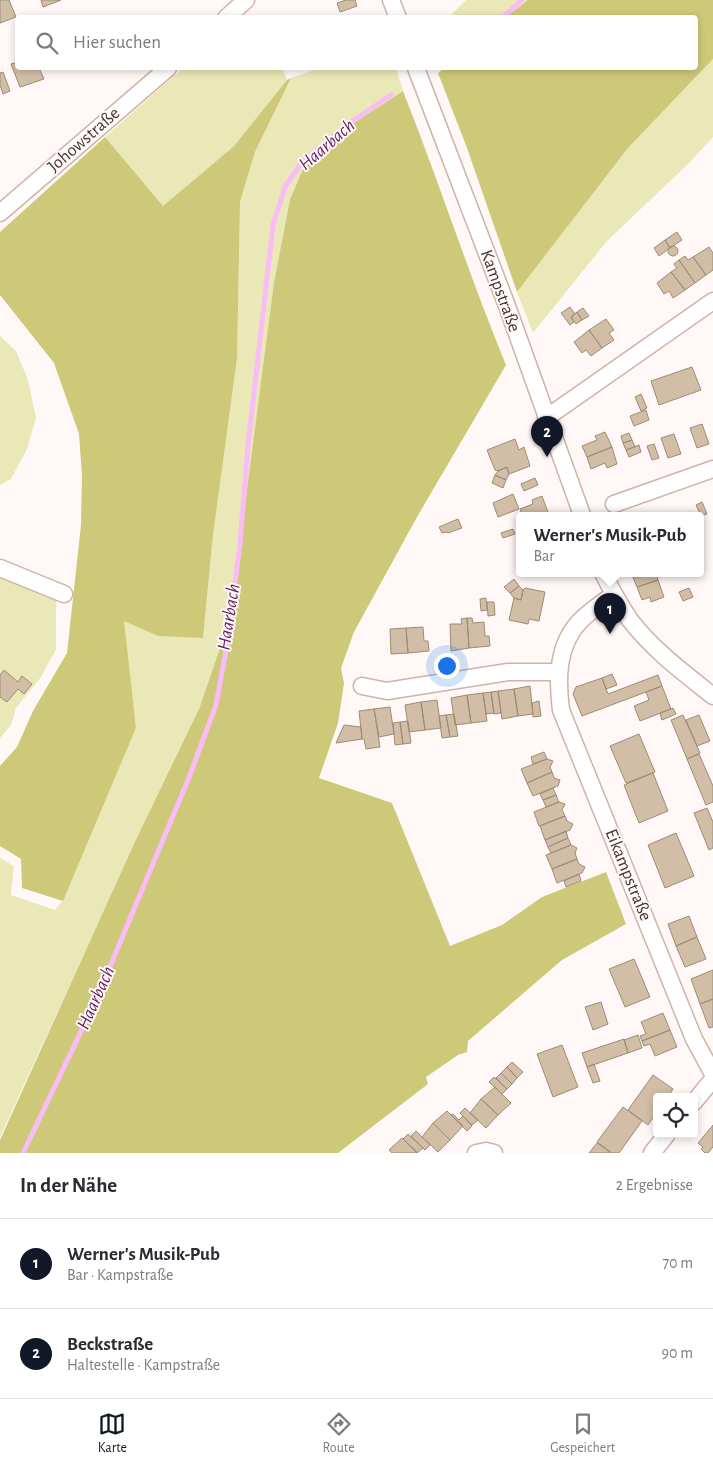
<!DOCTYPE html>
<html lang="de">
<head>
<meta charset="utf-8">
<style>
	:root { --surface:#fff; --page:#f2f2f3; --text:#2b2b33; --muted:#7c7c81; --line:#e1e1e2; --accent:#111827 }
	body { margin:0; font-family:"Alegreya Sans",sans-serif; background:var(--page); color:var(--text) }
	.controls { position:absolute; right:15px; bottom:15px; display:grid; overflow:hidden; border-radius:5px; box-shadow:0 2px 8px #0003 }
	.controls button { width:45px; height:45px; display:grid; place-items:center; padding:0; border:0; border-bottom:1px solid var(--line); background:var(--surface); color:var(--text); font:25px sans-serif }
	.you { position:absolute; left:446px; top:665px; width:18px; height:18px; margin:-12px; border:4px solid #fff; border-radius:50%; background:#1a73e8; box-shadow:0 0 0 8px #1a73e833 }
	.badge { display:grid; place-items:center; width:32px; height:32px; border-radius:50%; background:var(--accent); color:#fff; font-size:16px; font-weight:700 }
	.pin { position:absolute; translate:-50% -41px; filter:drop-shadow(0 1px 2px #0008) }
	.pin::after { content:''; position:absolute; top:26px; width:18px; height:15px; background:inherit; clip-path:polygon(0 0,100% 0,50% 100%) }
	.popup { position:absolute; left:516px; top:512px; width:188px; height:65px; box-sizing:border-box; display:grid; place-content:center; border-radius:5px; background:var(--surface); filter:drop-shadow(0 1px 4px #0005); font-size:16px; white-space:nowrap; color:var(--muted) }
	.popup b { font-size:19px; color:var(--text) }
	.popup::after { content:''; position:absolute; left:50%; top:100%; margin-left:-10px; border:10px solid transparent; border-top-color:var(--surface) }
	.list { margin:0; padding:0; list-style:none }
	h2 { display:flex; justify-content:space-between; align-items:center; height:65px; margin:0; padding:0 20px; font-size:21px }
	h2 small { font-size:16px; font-weight:400; color:var(--muted) }
	.list li { display:grid; grid-template-columns:32px 1fr auto; gap:15px; align-items:center; box-sizing:border-box; height:90px; padding:0 20px; border-top:1px solid var(--line) }
	.list b { display:block; font-size:19px; white-space:nowrap }
	.list p { margin:0; font-size:16px; white-space:nowrap; color:var(--muted) }
	.list em { font-size:16px; font-style:normal; color:var(--muted) }
	.icon { flex:none; width:28px; height:28px; fill:none; stroke:currentColor; stroke-width:2; stroke-linecap:round; stroke-linejoin:round }
	.map { position:relative; flex:none; width:713px; height:1153px; overflow:hidden }
	.search { position:absolute; background:var(--surface); box-shadow:0 2px 8px #0003; left:15px; right:15px; top:15px; height:55px; display:flex; align-items:center; gap:12px; box-sizing:border-box; padding:0 18px; border-radius:5px; color:var(--muted); font-size:19px }
	.sheet { height:245px; background:var(--surface) }
	nav { display:flex; justify-content:space-around; align-items:center; box-sizing:border-box; height:70px; border-top:1px solid var(--line); background:var(--surface); font-size:14px; color:var(--muted) }
	nav a { display:grid; justify-items:center; gap:2px }
	nav .on { color:var(--accent) }
	.map>svg:first-child { display:block }
	.green { fill:#eae8b7 }
	.forest { fill:#cdc978 }
	.lines { fill:none; stroke-linecap:round; stroke-linejoin:round }
	.stream { stroke:#fabcf6; stroke-width:5 }
	.building { fill:#d2bea7; stroke:#9e8b75 }
	.street-casing { stroke:#d1b2a8; stroke-width:19 }
	.street { stroke:#fff; stroke-width:16 }
	.labels { text-anchor:middle; dominant-baseline:central; stroke-width:4; stroke-linejoin:round; paint-order:stroke }
	.street-label { font-size:18px; fill:#423632; stroke:#fff8f6 }
	.water-label { font-size:19px; font-style:italic; fill:#662065; stroke:#fff8f6 }
</style>
</head>
<body>
<div class="map">
<svg width="713" height="1153" viewBox="0 0 713 1153">
	<rect width="100%" height="100%" fill="#fff8f6"/>
	<path class="green" d="M466,0H528L506,17L447,18L452,14Z
		M713,59V137L689,163L607,241L533,333L517,292L628,148Z
		M183,68H282L287,80L234,146L163,206L105,137Z
		M320,68H396L403,91L349,126L307,160L290,198L274,282L230,619L199,709L86,950L0,1137V858L14,866L11,895L55,910L63,900L136,728L123,620L158,636L203,637L213,535L237,359L240,202L255,152L291,78Z
		M0,336L16,351L28,380L36,418L27,449L11,479L0,485Z
		M0,574L56,600V649L41,677L16,708L11,725L0,738Z"/>
	<path class="forest" d="M528,0H713V59L628,148L517,292L467,148L438,73L445,68H696V18L506,17Z
		M291,78L255,152L240,202L237,359L213,535L203,638L158,636L124,621L136,728L63,901L22,888L21,859L0,846V766L17,747L33,711L67,653L81,525L82,476L79,434L54,363L0,295V232L105,137L163,206L234,146L287,80Z
		M403,91C439,182 469,275 506,365L417,517L354,632L341,668L344,683L338,723L319,778L392,803L450,946L502,925L542,897L606,872L626,924L562,960L468,1041L467,1052L458,1055L426,1077L428,1084L338,1153H0V1140L134,844L199,709L230,619L274,282L290,199L307,160L349,126Z"/>
	<g class="lines">
		<path class="stream" d="M502,18L522,0
			M23,1153L96,1000L188,780L216,705L227,645L240,544L248,445L273,225L285,187L301,163L344,127L391,95"/>
	</g>
	<path class="building" d="M0,0H9L16,17L0,23Z
		M41,0H61L43,7Z
		M346,0H355L357,6L340,12L337,3Z
		M18,62V68H39L44,79L20,87L11,64Z
		M3,72L10,91L3,94L0,85V73Z
		M677,232L682,240L670,248L665,240Z
		M665,240L670,248L659,256L654,248Z
		M668 251a5 5 0 1 1 10 0a5 5 0 1 1-10 0Z
		M709,247L713,253V270L706,275L693,257Z
		M685,256L688,260L693,257L706,275L695,283L679,260Z
		M679,260L695,283L685,290L671,272L677,268L674,264Z
		M671,272L685,290L673,298L669,291L664,294L657,283Z
		M570,307L575,314L571,317L574,322L570,325L561,313Z
		M583,308L589,316L582,320L577,312Z
		M577,312L582,320L576,324L571,317Z
		M606,319L614,330L609,333L614,340L602,348L589,330Z
		M589,330L602,348L591,356L586,350L582,353L574,342Z
		M692,367L701,390L659,405L651,381Z
		M641,394L647,408L641,411L635,397Z
		M646,410L649,420L634,426L630,416Z
		M702,424L709,444L697,448L690,428Z
		M605,432L612,447L587,457L582,446L597,440L595,436Z
		M629,433L632,440L623,443L621,436Z
		M674,434L681,454L668,458L661,438Z
		M515,439L519,450L524,447L530,466L509,474L507,467L498,471L495,470L487,450Z
		M632,440L635,447L626,450L623,443Z
		M654,444L659,458L652,460L647,446Z
		M639,445L641,452L629,457L626,450Z
		M612,447L617,464L607,468L605,463L591,469L587,457Z
		M507,467L509,474L506,480L495,475L498,471Z
		M495,475L506,480L503,488L492,483Z
		M535,478L538,485L524,491L521,484Z
		M513,494L519,509L498,517L493,503Z
		M542,496L549,515H522L520,509L533,504L532,500Z
		M702,502L707,514L701,516L696,505Z
		M458,519L462,528L448,533L447,532L442,533L439,527Z
		M513,529L515,534L503,538L501,533Z
		M639,573H658L656,574L658,580L637,587L632,575Z
		M514,579L519,586L510,593L504,587Z
		M658,580L664,597L651,602L650,597L642,600L637,587Z
		M519,586L523,590L521,600L514,598L510,593Z
		M525,588L545,592L539,621L529,619L528,624L509,620L514,598L521,600L523,590Z
		M689,588L693,597L683,601L679,592Z
		M486,598L487,610L481,611L480,599Z
		M487,602H494L495,615L488,616Z
		M467,618L469,648L451,651L450,624H462L461,619Z
		M467,618H472L473,623L484,622L485,636H489L490,646L469,648Z
		M423,627L424,641H428L429,651L408,653L406,628Z
		M406,628L408,653L391,654L390,629Z
		M4,670L18,682L22,676L32,684L24,694L18,689L7,702L0,697V675Z
		M612,674L617,685L606,689L602,678Z
		M658,675L662,686L582,716L573,694L576,687L602,678L608,694Z
		M530,686L533,714L518,716L514,689Z
		M662,686L671,709L640,721L634,706L649,700L646,692Z
		M514,689L518,716L502,719L498,691Z
		M498,691L501,713L494,714L491,692Z
		M491,692L494,713L486,714L483,693Z
		M483,693L487,721L471,723L467,695Z
		M467,695L471,723L455,725L451,698Z
		M437,700L441,728L425,730L421,702Z
		M539,701L541,716L533,717L532,703Z
		M421,702L425,730L409,732L405,705Z
		M390,707L394,734L379,737L374,709Z
		M673,708L676,714L662,720L660,713Z
		M374,709L380,747L366,749L364,739H362L359,711Z
		M454,714L458,736L450,737L446,715Z
		M446,715L450,737L442,738L439,716Z
		M683,715L700,753L687,759L671,720Z
		M699,715L710,741L697,746L686,720Z
		M408,721L411,743L403,744L400,722Z
		M400,722L403,744L395,745L393,723Z
		M344,725L361,727L362,739L336,743Z
		M639,734L655,772L626,783L610,746Z
		M544,752L547,759L533,764L531,757Z
		M699,754L713,786V802L706,805L687,759Z
		M547,759L553,761L550,767L552,772L527,783L521,769Z
		M552,772L554,778L560,780L558,786L533,796L527,783Z
		M653,773L668,811L639,823L624,785Z
		M553,788L556,795L543,800L540,794Z
		M556,795L559,802L546,807L543,800Z
		M559,802L565,804L562,810L565,816L539,826L534,812Z
		M707,808L713,822V848L709,850L694,813Z
		M565,816L567,821L573,824L570,830L545,840L540,826Z
		M566,831L568,838L548,847L545,840Z
		M676,833L694,876L665,888L648,845Z
		M568,838L571,845L551,853L548,847Z
		M571,845L577,848L575,853L577,859L552,869L546,855Z
		M577,859L579,864L585,867L582,873L557,883L552,869Z
		M579,874L581,881L566,887L564,881Z
		M689,916L697,937L676,946L668,924Z
		M697,937L706,959L685,967L676,946Z
		M634,959L650,997L625,1007L609,969Z
		M713,970V999L700,1004L691,979Z
		M713,999V1027L709,1028L700,1004Z
		M601,1002L608,1024L593,1030L585,1007Z
		M663,1013L670,1030L642,1041L640,1036L646,1034L641,1022Z
		M670,1030L677,1047L655,1056L650,1044L644,1046L642,1041Z
		M638,1035L642,1048L628,1053L624,1040Z
		M624,1039L628,1053L587,1067L582,1053Z
		M562,1045L578,1087L553,1097L537,1054Z
		M512,1062L523,1072L517,1078L507,1067Z
		M594,1064L600,1081L593,1083L587,1067Z
		M507,1067L517,1078L512,1084L501,1073Z
		M501,1073L512,1084L507,1089L496,1078Z
		M653,1075L673,1089L668,1097H657V1112L648,1125L628,1110Z
		M494,1077L507,1089L502,1094L489,1082Z
		M495,1087L511,1103L498,1115L481,1099Z
		M481,1099L498,1115L486,1128L470,1113Z
		M623,1107L642,1121L619,1153H612L597,1142Z
		M465,1108L478,1120L472,1125L460,1113Z
		M447,1111L463,1126L450,1140L433,1123Z
		M453,1114L459,1120L463,1116L472,1126L467,1131L451,1115Z
		M433,1123L450,1140L438,1152L422,1137Z
		M713,1125V1147L708,1153H705L701,1149L703,1147L698,1143Z
		M416,1131L430,1145L425,1150L411,1136Z
		M408,1134L423,1148L417,1153L403,1139Z
		M402,1138L403,1139L418,1153H392L389,1150Z
		M597,1143L611,1153H589Z"/>
	<g class="lines">
		<defs>
			<path id="street" d="M391,0L398,18
				M226,18L246,0
				M416,68L507,306L582,515
				M0,213L168,68
				M546,418L713,301
				M614,504L713,469
				M0,568L64,594
				M603,573C611,589 620,605 630,620C653,650 684,673 713,696
				M614,594C602,603 590,611 580,621C557,645 557,679 561,710L694,1039L713,1074
				M362,686L387,691L508,672H558
				M694,1102L713,1079
				M476,1153L486,1151L494,1153
				M652,1153L667,1134"/>
		</defs>
		<use href="#street" class="street-casing"/>
		<use href="#street" class="street"/>
	</g>
	<g class="labels">
		<g class="street-label">
			<text transform="translate(84 140) rotate(-41)">Johowstraße</text>
			<text transform="translate(500 291) rotate(70)">Kampstraße</text>
			<text transform="translate(628 875) rotate(68)">Eikampstraße</text>
		</g>
		<g class="water-label">
			<text transform="translate(327 145) rotate(-41)">Haarbach</text>
			<text transform="translate(229 617) rotate(-81)">Haarbach</text>
			<text transform="translate(96 998) rotate(-66)">Haarbach</text>
		</g>
	</g>
</svg>
<div class="controls">
<button><svg class="icon" aria-label="locate" viewBox="0 0 24 24"><circle cx="12" cy="12" r="6"/><path d="M12 2v4M12 18v4M2 12h4M18 12h4"/></svg></button>
</div>
<div class="you"></div>
<div class="pin badge" style="left:610px;top:634px">1</div>
<div class="popup"><b>Werner's Musik-Pub</b>Bar</div>
<div class="pin badge" style="left:547px;top:457px">2</div>
<div class="search"><svg class="icon" aria-label="search" viewBox="0 0 24 24"><circle cx="10" cy="10" r="6"/><path d="M15 15l6 6"/></svg>Hier suchen</div>
</div>
<section class="sheet">
<h2>In der Nähe<small>2 Ergebnisse</small></h2>
<ul class="list">
<li><span class="badge">1</span><div><b>Werner's Musik-Pub</b><p>Bar · Kampstraße</p></div><em>70 m</em></li>
<li><span class="badge">2</span><div><b>Beckstraße</b><p>Haltestelle · Kampstraße</p></div><em>90 m</em></li>
</ul>
</section>
<nav>
<a class="on"><svg class="icon" aria-label="map" viewBox="0 0 24 24"><path d="M3 6l6-2 6 2 6-2v14l-6 2-6-2-6 2zM9 4v14M15 6v14"/></svg>Karte</a>
<a><svg class="icon" aria-label="directions" viewBox="0 0 24 24"><path d="M12 3l9 9-9 9-9-9zM9 14v-3h6M13 9l2 2-2 2"/></svg>Route</a>
<a><svg class="icon" aria-label="saved" viewBox="0 0 24 24"><path d="M7 4h10v16l-5-4-5 4z"/></svg>Gespeichert</a>
</nav>
</body>
</html>
